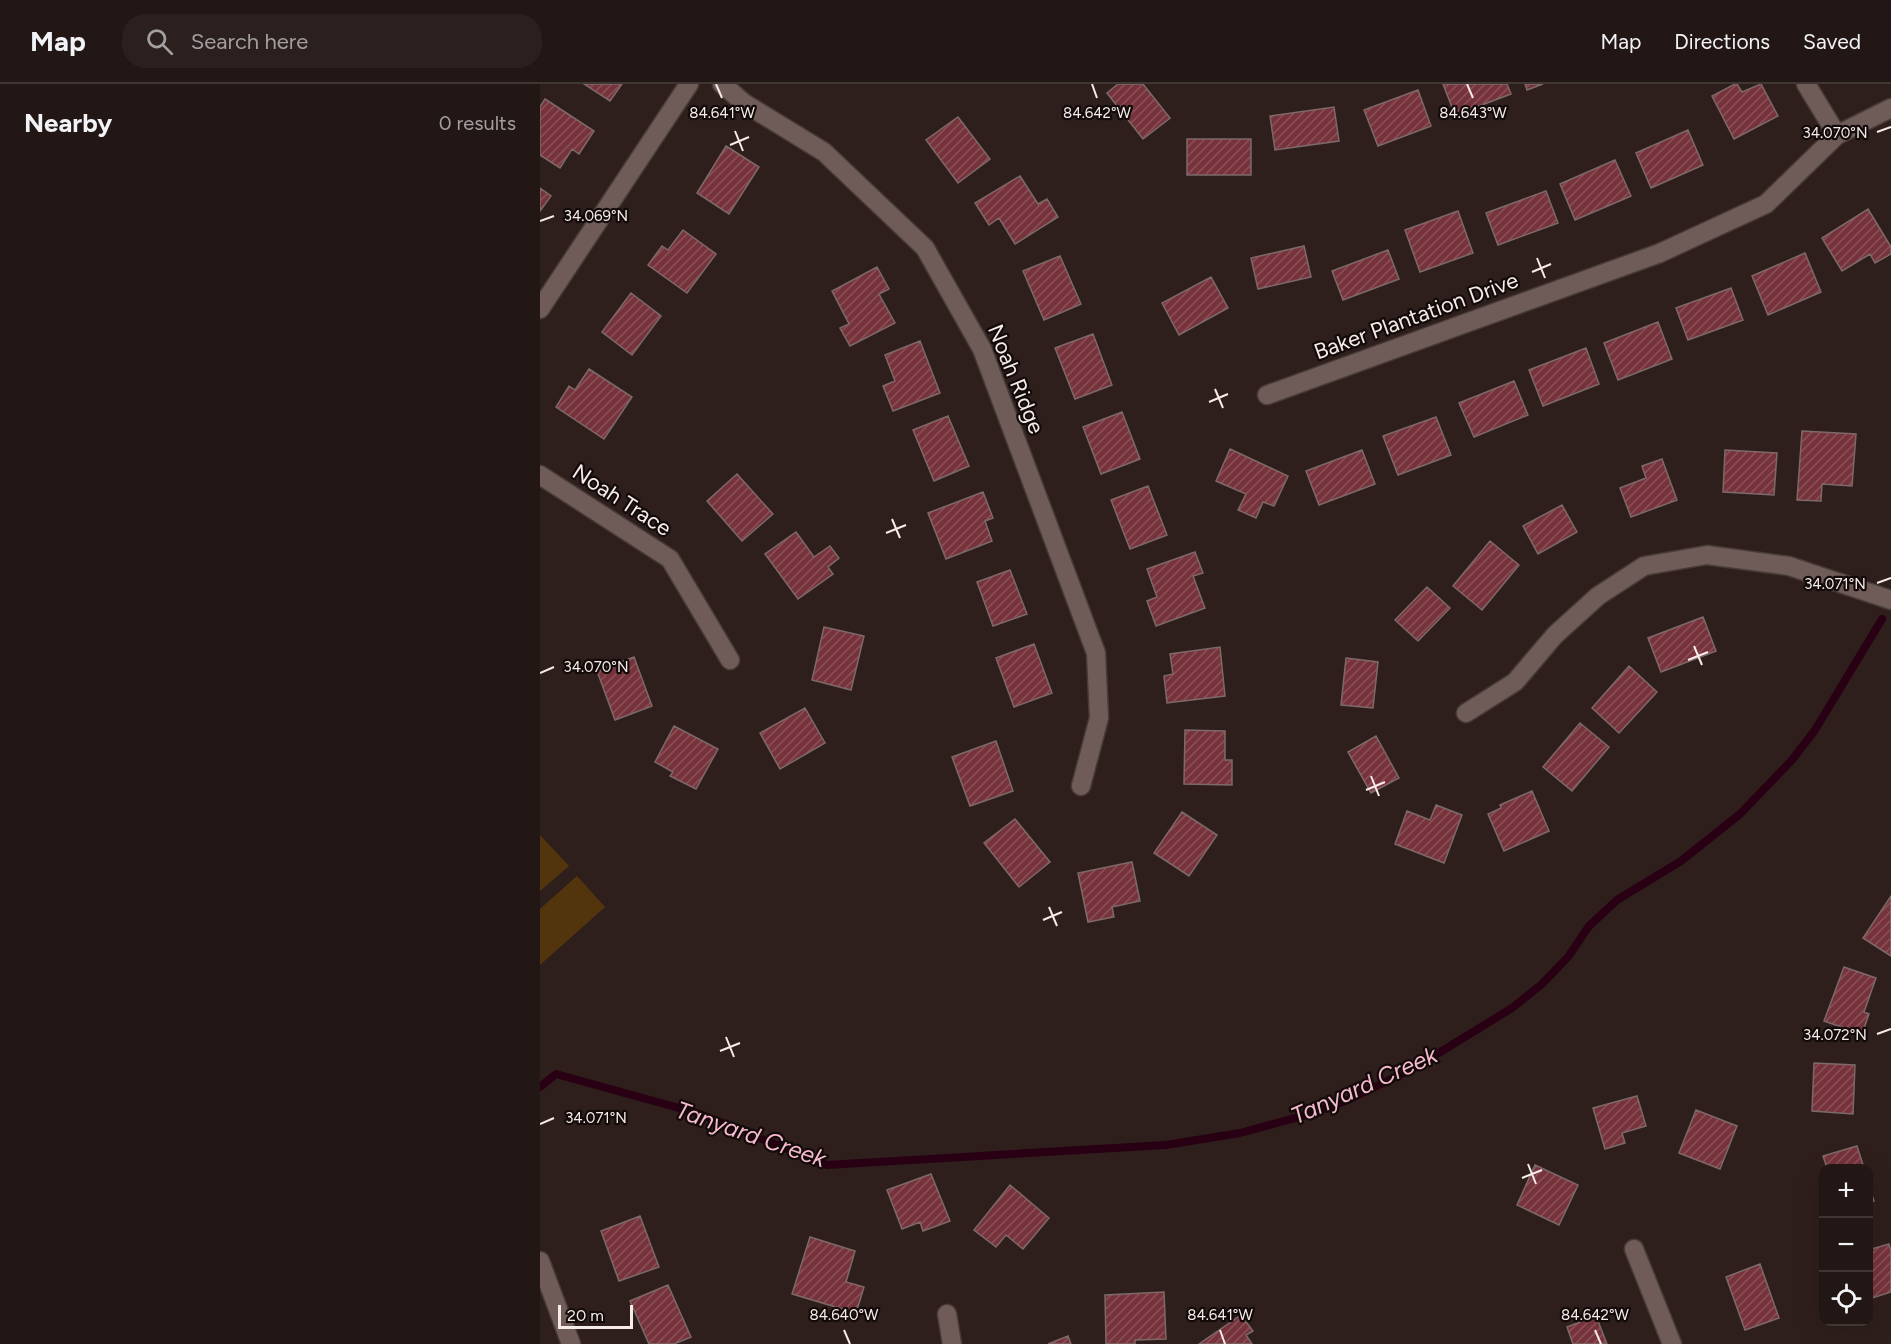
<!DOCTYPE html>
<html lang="en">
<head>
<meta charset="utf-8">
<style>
	:root { --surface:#231715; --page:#2b201e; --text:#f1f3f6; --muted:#a39fa0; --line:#403634 }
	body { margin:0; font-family:Figtree,sans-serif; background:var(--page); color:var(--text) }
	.controls { position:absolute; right:18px; bottom:18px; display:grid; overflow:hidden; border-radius:12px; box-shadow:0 6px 24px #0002 }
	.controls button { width:54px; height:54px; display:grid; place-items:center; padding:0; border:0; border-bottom:2px solid var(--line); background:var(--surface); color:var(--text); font:30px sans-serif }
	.scale { position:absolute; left:18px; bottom:15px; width:75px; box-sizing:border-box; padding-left:6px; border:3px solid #f6ebe9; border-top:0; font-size:16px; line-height:21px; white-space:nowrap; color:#f6ebe9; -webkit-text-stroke:4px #120b0a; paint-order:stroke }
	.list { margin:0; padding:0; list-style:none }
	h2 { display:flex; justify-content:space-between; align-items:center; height:78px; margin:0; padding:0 24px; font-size:26px }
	h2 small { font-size:20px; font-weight:400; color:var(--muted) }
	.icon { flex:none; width:33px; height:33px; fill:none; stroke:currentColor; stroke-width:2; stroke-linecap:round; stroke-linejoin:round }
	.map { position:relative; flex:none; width:1351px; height:1260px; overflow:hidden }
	header { display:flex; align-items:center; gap:36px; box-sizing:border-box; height:84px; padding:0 30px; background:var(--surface); border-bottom:2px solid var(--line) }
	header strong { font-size:28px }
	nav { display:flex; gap:33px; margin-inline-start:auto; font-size:21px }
	.search { width:420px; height:54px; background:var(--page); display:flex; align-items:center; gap:15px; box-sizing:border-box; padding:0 21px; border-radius:24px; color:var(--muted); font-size:22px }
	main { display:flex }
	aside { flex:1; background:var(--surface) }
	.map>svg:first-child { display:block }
	.park { fill:#53350d }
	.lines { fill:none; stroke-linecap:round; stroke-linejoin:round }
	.stream { stroke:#290013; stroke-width:8 }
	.building { fill:url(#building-hatch); stroke:#7d696a; stroke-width:1.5 }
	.minor-casing { stroke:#473b38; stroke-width:21 }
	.minor { stroke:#6f5c58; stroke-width:18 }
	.ticks { fill:none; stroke:#f6ebe9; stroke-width:2 }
	.labels { text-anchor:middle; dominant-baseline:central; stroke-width:4.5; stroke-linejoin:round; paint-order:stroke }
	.street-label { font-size:22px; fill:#f6ebe9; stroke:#120b0a }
	.water-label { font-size:24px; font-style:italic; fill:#f7b9ce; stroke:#120b0a }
	.ticks-label { font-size:15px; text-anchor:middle; fill:#f6ebe9; stroke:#120b0a; stroke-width:4.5; stroke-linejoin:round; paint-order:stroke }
</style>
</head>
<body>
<header>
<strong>Map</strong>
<div class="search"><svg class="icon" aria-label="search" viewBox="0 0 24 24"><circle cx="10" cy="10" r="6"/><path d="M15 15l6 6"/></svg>Search here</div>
<nav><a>Map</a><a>Directions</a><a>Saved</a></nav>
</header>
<main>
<aside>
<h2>Nearby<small>0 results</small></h2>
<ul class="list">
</ul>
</aside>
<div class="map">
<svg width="1351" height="1260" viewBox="0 0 1351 1260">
	<defs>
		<pattern id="building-hatch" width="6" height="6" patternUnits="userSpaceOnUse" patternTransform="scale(1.5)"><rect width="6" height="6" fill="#77333c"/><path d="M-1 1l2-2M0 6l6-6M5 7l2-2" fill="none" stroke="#8b5158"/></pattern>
	</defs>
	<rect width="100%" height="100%" fill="#2f1f1c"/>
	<path class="park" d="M0,751L29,782L0,807Z
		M37,792L65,823L0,881V825Z"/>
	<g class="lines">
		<path class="stream" d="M0,1003L16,990L157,1029L287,1081L626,1061L700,1049L773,1029L808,1016L876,983L972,924L1002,900L1028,873L1049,842L1077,816L1141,777L1200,730L1252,676L1275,646L1342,535"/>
	</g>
	<path class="building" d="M44,0H82L70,17Z
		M578,0H603L630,34L603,55L567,9Z
		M903,0H967L971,10L915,31Z
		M985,0H1003L987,6Z
		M1195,0H1197L1202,8L1221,0L1238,32L1194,55L1172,12Z
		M878,6L891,42L838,62L824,26Z
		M5,15L54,47L39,70L32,65L20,84L0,71V23Z
		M794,23L799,57L735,66L730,32Z
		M418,33L450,75L418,99L386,56Z
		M1148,46L1163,81L1111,104L1096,69Z
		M647,55H711V91H647Z
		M186,62L219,83L189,130L157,109Z
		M1075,76L1091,112L1035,136L1020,100Z
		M480,92L498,120L507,115L518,133L475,160L459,134L449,141L435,119Z
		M0,104L11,112L0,127Z
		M1006,107L1018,139L958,161L946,129Z
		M1328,125L1351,163V170L1335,179L1330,170L1302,187L1282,154Z
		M918,127L933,169L880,188L865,146Z
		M143,146L176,170L147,209L108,181L122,162L128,166Z
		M764,162L771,193L718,205L711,174Z
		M848,166L859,195L803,216L792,187Z
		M1265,169L1281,208L1228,231L1212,192Z
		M520,172L541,220L504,236L483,187Z
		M337,183L349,205L339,210L355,239L310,262L300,244L309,240L292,207Z
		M671,193L688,224L639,251L622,219Z
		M1191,204L1203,236L1148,256L1136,224Z
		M91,209L121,232L92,271L62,248Z
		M1118,238L1132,275L1078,296L1064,259Z
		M553,250L572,301L535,315L515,264Z
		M380,257L400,309L353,327L343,302L355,297L345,271Z
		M1046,264L1059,300L1003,322L989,286Z
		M49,285L92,313L64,355L16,323L29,302L35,306Z
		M974,297L988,331L934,353L919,319Z
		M582,328L600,375L561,390L543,343Z
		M408,332L429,382L394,397L373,346Z
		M896,333L911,371L858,391L843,352Z
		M1262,347L1316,350L1312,402L1282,400L1281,417L1257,416Z
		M690,365L748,392L734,422L723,418L716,434L698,426L706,410L676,397Z
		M822,366L835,400L779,421L766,387Z
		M1185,366L1237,369L1234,411L1183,408Z
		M1122,375L1137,416L1091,433L1080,404L1106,394L1102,382Z
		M197,390L233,430L202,457L167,417Z
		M608,402L627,451L590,465L571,416Z
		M443,408L453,434L445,437L452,457L406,475L388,429Z
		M1022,421L1037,448L998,470L983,442Z
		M256,448L274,473L290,462L299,474L288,483L293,490L258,515L225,470Z
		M950,457L979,481L942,526L913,502Z
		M655,468L663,489L653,492L665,524L616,542L607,517L617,513L607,485Z
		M470,486L487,530L453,542L437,498Z
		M887,503L910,524L878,557L855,536Z
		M1163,533L1176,567L1121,588L1108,554Z
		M284,543L324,552L311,606L272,596Z
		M494,560L512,609L474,623L456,574Z
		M680,563L685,612L627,619L624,592L633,590L630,570Z
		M94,573L112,622L75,636L57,587Z
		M806,574L838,578L833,624L801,621Z
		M1089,582L1117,608L1079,649L1052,624Z
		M265,624L285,659L240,685L220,649Z
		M1040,639L1069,663L1032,707L1003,683Z
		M134,642L178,665L156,705L130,692L133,688L115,678Z
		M645,646L685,647V676H692V701L644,700Z
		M836,652L859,694L831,709L808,668Z
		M456,657L473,707L430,722L412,673Z
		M992,707L1009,747L964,767L948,730L961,724L960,721Z
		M896,721L922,731L904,779L855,760L867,727L890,736Z
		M642,728L677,751L649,792L614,769Z
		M475,735L510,778L479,803L444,759Z
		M592,778L600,817L572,823L574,833L548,838L538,789Z
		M1351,812V872L1323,854Z
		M1304,883L1336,894L1324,928L1329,930L1322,950L1284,937Z
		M1274,979L1315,981L1313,1030L1272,1027Z
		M1097,1012L1106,1042L1082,1049L1085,1059L1065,1065L1053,1024Z
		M1156,1026L1197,1042L1180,1085L1139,1069Z
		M1317,1062L1324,1084H1287L1283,1072Z
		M995,1081L1038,1101L1019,1141L977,1121Z
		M391,1090L410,1137L383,1147L380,1138L362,1145L347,1106Z
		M1328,1099L1334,1117L1328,1119Z
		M470,1101L509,1134L483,1165L466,1151L456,1163L434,1146Z
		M100,1132L119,1183L79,1197L61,1147Z
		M270,1153L315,1167L306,1198L324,1203L316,1229L252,1210Z
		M1349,1160L1351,1167V1208L1332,1214L1328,1201V1166Z
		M1220,1180L1239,1234L1205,1246L1186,1193Z
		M128,1201L151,1253L134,1260H109L90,1217Z
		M624,1208L626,1255L595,1256V1260H566L565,1211Z
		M701,1231L713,1247L706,1251L712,1260H659Z
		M1056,1232L1067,1260H1033L1027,1243Z
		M528,1252L531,1260H508Z"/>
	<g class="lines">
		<defs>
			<path id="minor" d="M182,0L204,19L284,68L385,164L442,265L556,569L559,634L541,702
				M1266,0L1297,51
				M0,225L149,0
				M727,311L1120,169L1226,120L1297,51L1351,24
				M0,391L130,475L190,576
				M926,629L975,598L1015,551L1058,512L1104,482L1167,471L1249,482L1351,516
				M1094,1165L1132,1260
				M0,1177L31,1260
				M407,1230L412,1260"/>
		</defs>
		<use href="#minor" class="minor-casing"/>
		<use href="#minor" class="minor"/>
	</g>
	<path class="ticks" d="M176,0L182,14M552,0L557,14M927,0L933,14M195,47L203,67M1337,48L1351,43M190,61L209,53M0,137L14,132M997,174L1005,194M992,188L1011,180M675,305L683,324M669,318L688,310M352,435L360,454M346,449L366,441M1337,499L1351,494M1154,562L1162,581M1148,576L1168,568M0,589L14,583M831,692L839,712M826,706L845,698M509,823L517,842M503,836L522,828M1337,950L1351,945M186,953L194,973M180,967L200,959M0,1040L14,1034M988,1080L996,1100M982,1094L1002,1086M304,1246L310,1260M680,1246L685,1260M1055,1246L1061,1260"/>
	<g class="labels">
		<g class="street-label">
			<text transform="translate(876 232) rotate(-20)">Baker Plantation Drive</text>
			<text transform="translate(476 295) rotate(68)">Noah Ridge</text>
			<text transform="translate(82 416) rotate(33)">Noah Trace</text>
		</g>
		<g class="water-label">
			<text transform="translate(824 1001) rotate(-24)">Tanyard Creek</text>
			<text transform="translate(211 1050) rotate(19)">Tanyard Creek</text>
		</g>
	</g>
	<g class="ticks-label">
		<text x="933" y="34">84.643°W</text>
		<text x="182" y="34">84.641°W</text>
		<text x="557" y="34">84.642°W</text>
		<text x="1295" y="54">34.070°N</text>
		<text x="56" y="137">34.069°N</text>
		<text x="1295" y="505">34.071°N</text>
		<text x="56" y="588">34.070°N</text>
		<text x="1295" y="956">34.072°N</text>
		<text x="56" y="1039">34.071°N</text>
		<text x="304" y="1236">84.640°W</text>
		<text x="680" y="1236">84.641°W</text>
		<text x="1055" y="1236">84.642°W</text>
	</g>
</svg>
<div class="controls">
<button>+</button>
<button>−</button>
<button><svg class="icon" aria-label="locate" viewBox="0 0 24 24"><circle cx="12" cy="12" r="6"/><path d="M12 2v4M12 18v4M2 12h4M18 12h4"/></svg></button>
</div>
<div class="scale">20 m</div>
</div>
</main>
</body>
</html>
